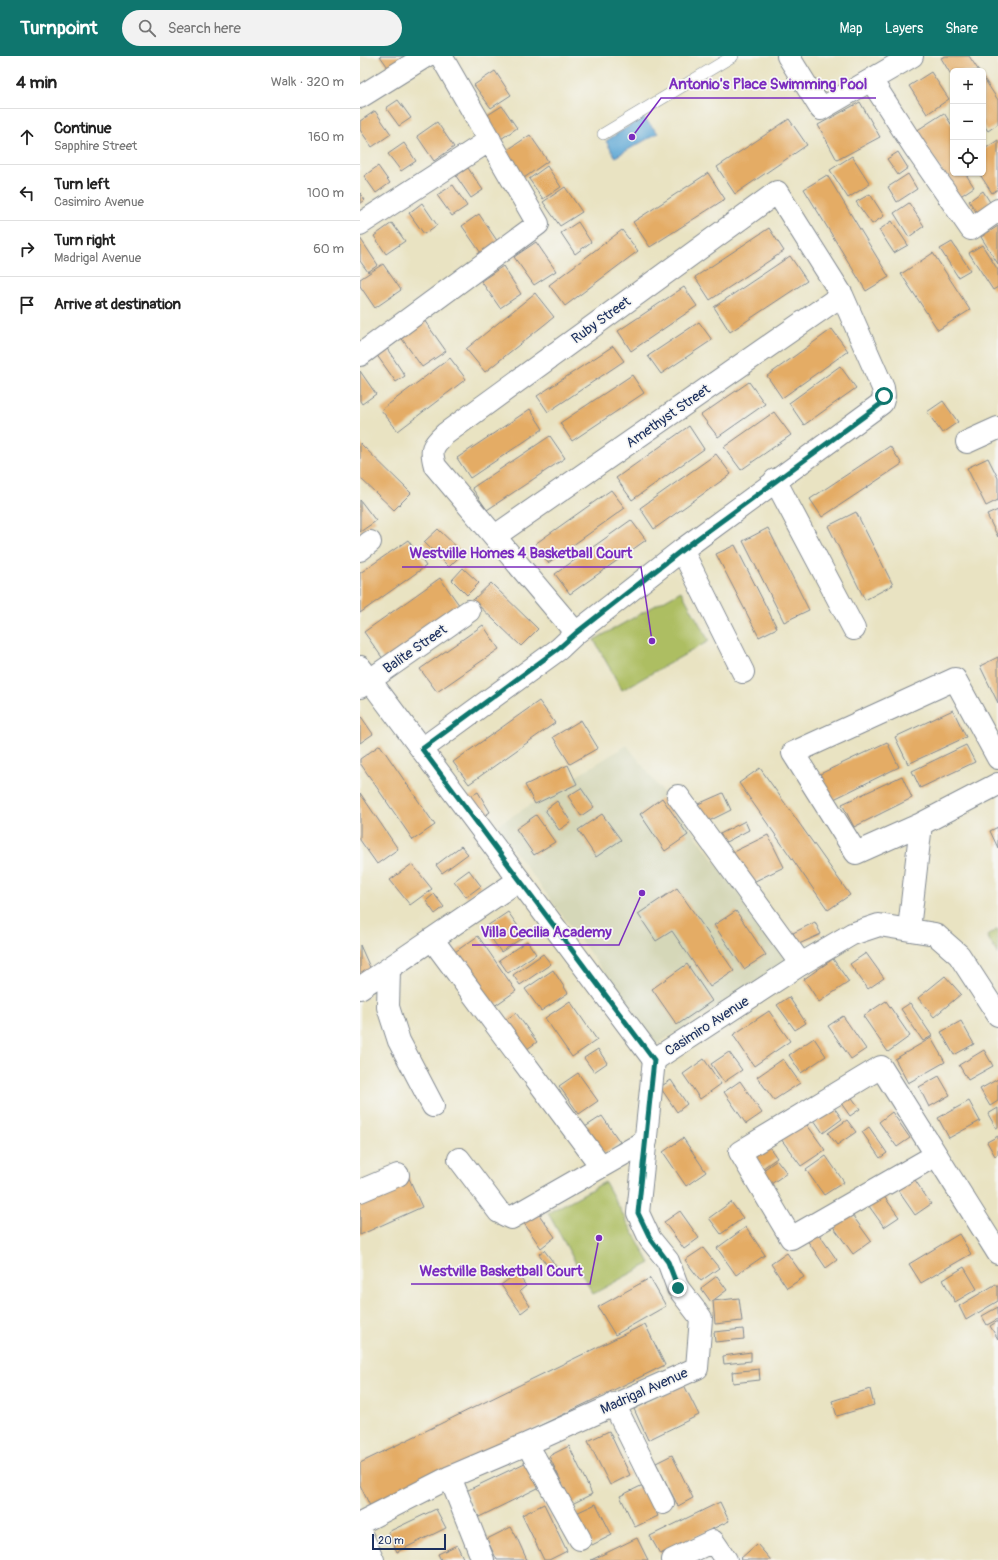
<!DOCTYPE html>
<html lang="en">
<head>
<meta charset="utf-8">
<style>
	:root { --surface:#fff; --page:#f2f2f2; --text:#222; --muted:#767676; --line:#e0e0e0; --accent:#0f766e }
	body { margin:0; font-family:Pangolin,sans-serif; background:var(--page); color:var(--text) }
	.controls { position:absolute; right:12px; top:12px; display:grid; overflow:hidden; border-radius:6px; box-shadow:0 1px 3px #0004 }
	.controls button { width:36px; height:36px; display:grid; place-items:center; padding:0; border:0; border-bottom:1px solid var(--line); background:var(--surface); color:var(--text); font:20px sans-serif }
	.scale { position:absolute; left:12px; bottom:10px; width:74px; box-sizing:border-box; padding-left:4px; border:2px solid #1b2f5e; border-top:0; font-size:11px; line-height:14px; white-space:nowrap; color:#1b2f5e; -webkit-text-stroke:3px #f6f6f2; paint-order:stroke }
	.stop { position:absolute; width:12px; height:12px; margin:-9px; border:3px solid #0f766e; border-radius:50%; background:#fff }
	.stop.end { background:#0f766e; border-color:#fff; box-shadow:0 1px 4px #0008 }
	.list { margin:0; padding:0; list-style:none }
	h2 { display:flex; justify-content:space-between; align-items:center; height:52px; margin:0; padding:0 16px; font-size:17px }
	h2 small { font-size:13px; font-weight:400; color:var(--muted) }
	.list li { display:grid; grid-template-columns:26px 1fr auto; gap:12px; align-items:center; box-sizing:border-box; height:56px; padding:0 16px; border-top:1px solid var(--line) }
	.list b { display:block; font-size:15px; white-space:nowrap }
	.list p { margin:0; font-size:13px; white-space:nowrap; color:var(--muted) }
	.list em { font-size:13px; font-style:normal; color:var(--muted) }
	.icon { flex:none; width:22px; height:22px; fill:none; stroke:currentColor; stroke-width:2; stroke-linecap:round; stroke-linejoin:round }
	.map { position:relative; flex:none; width:638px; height:1504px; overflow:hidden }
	header { display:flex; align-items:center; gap:24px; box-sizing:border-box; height:56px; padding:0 20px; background:var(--accent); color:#fff }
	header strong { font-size:19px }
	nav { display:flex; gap:22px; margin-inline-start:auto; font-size:14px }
	.search { width:280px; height:36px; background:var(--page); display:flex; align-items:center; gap:10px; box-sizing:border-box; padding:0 14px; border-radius:22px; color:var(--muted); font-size:15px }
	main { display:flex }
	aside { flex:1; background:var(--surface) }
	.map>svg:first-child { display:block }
	.built { fill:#d5d7b8 }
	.pitch { fill:#adbe62; stroke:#647660 }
	.water { fill:#5ea8d5; stroke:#3c6c9a }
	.building { fill:#e4ac65 }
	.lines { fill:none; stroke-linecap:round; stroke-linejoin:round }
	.service-casing { stroke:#828990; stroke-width:12 }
	.minor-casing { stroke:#828990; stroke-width:24 }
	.tertiary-casing { stroke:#828990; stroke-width:24 }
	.service { stroke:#fff; stroke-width:11 }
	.minor { stroke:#fff; stroke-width:22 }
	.tertiary { stroke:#fff; stroke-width:22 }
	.route { stroke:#0f766e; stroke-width:5 }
	.labels { text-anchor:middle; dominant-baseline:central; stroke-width:3.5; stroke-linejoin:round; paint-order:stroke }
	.street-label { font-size:14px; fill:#1b2f5e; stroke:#f6f6f2 }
	.leader { fill:none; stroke:#7b2cbf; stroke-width:1.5 }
	.callout-dot { fill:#7b2cbf; stroke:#f6f6f2; stroke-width:1.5 }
	.callout-label { font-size:15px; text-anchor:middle; font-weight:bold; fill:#7b2cbf; stroke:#f6f6f2; stroke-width:3.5; stroke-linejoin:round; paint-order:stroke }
</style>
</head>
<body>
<header>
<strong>Turnpoint</strong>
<div class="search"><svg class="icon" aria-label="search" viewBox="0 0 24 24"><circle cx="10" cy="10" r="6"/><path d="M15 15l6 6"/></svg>Search here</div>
<nav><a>Map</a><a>Layers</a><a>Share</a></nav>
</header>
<main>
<aside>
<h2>4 min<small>Walk · 320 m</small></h2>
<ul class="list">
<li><svg class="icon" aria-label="ahead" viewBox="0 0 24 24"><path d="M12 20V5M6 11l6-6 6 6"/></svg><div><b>Continue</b><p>Sapphire Street</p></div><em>160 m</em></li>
<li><svg class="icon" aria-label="left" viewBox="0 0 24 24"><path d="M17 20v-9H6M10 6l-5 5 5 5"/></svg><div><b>Turn left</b><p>Casimiro Avenue</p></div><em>100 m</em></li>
<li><svg class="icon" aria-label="right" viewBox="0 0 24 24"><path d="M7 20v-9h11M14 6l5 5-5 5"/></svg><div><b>Turn right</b><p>Madrigal Avenue</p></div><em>60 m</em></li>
<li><svg class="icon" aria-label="arrive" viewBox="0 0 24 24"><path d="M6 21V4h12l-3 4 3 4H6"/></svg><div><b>Arrive at destination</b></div></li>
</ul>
</aside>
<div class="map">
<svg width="638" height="1504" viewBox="0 0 638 1504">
	<rect width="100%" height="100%" fill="#f6f6f2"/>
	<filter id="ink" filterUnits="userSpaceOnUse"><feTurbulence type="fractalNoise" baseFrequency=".025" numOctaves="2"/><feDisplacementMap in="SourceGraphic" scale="8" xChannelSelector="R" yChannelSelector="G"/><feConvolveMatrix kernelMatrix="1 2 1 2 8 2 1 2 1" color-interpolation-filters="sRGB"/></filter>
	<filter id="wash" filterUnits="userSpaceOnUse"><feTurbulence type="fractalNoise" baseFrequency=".012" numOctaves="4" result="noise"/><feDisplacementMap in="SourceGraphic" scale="16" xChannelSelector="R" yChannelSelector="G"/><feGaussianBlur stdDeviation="0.9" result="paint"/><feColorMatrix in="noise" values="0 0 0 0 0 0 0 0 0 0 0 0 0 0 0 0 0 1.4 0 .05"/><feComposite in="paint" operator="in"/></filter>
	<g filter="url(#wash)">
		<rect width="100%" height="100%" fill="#e9e3c2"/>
		<path class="built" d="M267,689L430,904L297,988L136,770Z"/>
		<path class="pitch" d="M321,535L349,585L262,634L234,584Z
			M638,873V899L627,880Z
			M245,1126L290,1207L233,1238L188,1157Z"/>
		<path class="water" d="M283,61L298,77L255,101L246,85Z"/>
		<g id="blocks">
			<path class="building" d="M20,0H58L32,17Z
				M585,0H609L619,15H593V22L581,2Z
				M135,15L151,39L131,52L114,29Z
				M571,16L589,43L567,58L549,30Z
				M623,21L638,44V68L628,75L623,68Z
				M38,44L51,62L39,70L26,52Z
				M500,46L520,81L477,104L458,69Z
				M142,50L157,72L141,83L126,60Z
				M15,55L31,78L12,91L0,74V65Z
				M584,57L593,71V117H605L614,131L599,141L556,75Z
				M429,63L447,89L375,138L357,111Z
				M77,66L94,91L74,105L57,80Z
				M170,79L188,105L164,122L146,95Z
				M638,84V133L632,137L619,117H623V94Z
				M44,87L56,105L41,115L28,98Z
				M538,96L548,112L538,119L527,103Z
				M492,100L510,128L488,142L470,114Z
				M18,110L30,127L16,137L4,120Z
				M187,110L201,131L183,143L169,123Z
				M108,112L123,134L111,142L96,120Z
				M348,117L365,143L290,191L273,166Z
				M548,118L557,133L537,146L528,131Z
				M467,119L529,221L506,235L444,133Z
				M93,129L107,150L92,160L77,139Z
				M205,131L222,156L200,170L183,146Z
				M623,135L633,151L619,160L609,145Z
				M0,137L5,144L0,148Z
				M510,138L524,160L512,168L496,146Z
				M62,147L77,169L64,178L49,157Z
				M549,147L564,170L549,181L534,157Z
				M119,158L140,189L123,200L102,170Z
				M532,165L548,189L534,197L519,174Z
				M218,166L231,186L215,198L201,177Z
				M32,167L45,185L26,198L14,180Z
				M638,170V208L621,181Z
				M409,172L424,195L350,244L335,221Z
				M262,174L278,195L205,250L189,229Z
				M0,182L18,209L8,216L0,205Z
				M176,186L196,215L174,229L154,201Z
				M592,186L610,214L598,221L580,193Z
				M622,189L638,214V231L633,234L609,197Z
				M573,197L610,254L578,274L541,218Z
				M430,200L447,225L370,276L354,251Z
				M23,208L41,234L15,252L0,230V223Z
				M143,210L161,238L140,252L121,225Z
				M324,231L337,250L271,295L258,275Z
				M175,237L194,261L125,316L106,293Z
				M64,264L86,295L62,311L40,280Z
				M339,266L352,284L301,318L288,300Z
				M472,273L488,295L422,342L407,320Z
				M253,290L264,305L188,356L177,340Z
				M26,291L45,320L36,326L16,298Z
				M90,302L106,323L38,375L21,354Z
				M480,310L496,332L444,369L429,347Z
				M0,315L16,338L2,348L0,345Z
				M272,319L284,337L212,385L200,367Z
				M389,326L405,348L358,381L341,359Z
				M583,345L598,366L582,377L567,356Z
				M170,353L183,373L110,422L97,402Z
				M414,356L431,379L381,414L364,391Z
				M329,370L344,393L272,444L256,422Z
				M190,380L205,402L127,454L112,432Z
				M0,387L51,437L34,454L0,422Z
				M530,390L542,408L462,461L450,443Z
				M356,398L371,418L294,473L280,452Z
				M628,402L638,422V444L626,450L607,412Z
				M251,434L265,452L188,507L175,488Z
				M0,444L16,465L0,476Z
				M638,454V481L627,459Z
				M496,456L533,529L505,544L468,470Z
				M271,464L286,484L210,538L195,518Z
				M408,472L449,554L424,566L383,485Z
				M78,473L103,497L89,511L64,486Z
				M48,484L66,510L0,557V517Z
				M375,489L417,572L399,581L356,498Z
				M103,512L119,527L107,539L92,524Z
				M80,522L102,553L26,607L4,576Z
				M131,527L178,573L161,590L113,544Z
				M123,569L139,593L77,636L60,613Z
				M638,601V647L620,610Z
				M179,645L195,667L109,728L93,706Z
				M593,654L606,681L548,708L535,681Z
				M0,659L13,678L0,687Z
				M221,664L238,692L210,708L193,681Z
				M527,686L539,711L472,744L460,718Z
				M20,689L75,769L53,784L0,707V703Z
				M606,689L615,706L560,732L552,715Z
				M208,709L217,728L175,748L165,729Z
				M400,712L490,839L468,854L379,727Z
				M542,720L552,742L494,771L482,748Z
				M221,732L234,751L221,760L208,740Z
				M118,736L130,756L120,763L107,742Z
				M0,737L38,793L17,808L0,784Z
				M363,737L371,754L347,766L338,748Z
				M302,742L328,779L305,795L280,758Z
				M197,745L211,766L199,774L185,754Z
				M242,758L261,784L236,801L218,774Z
				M176,759L195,786L174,799L156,773Z
				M385,765L389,774L364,787L360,778Z
				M638,771V792L630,775Z
				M408,779L424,811L387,829L371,797Z
				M101,790L108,798L82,817L76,809Z
				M52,808L72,833L50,849L30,824Z
				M109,814L121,830L106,841L94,825Z
				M317,832L374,915L350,931L312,875L296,885L278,858Z
				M74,838L84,851L75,858L66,845Z
				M376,855L406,899L384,913L354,869Z
				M148,856L165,880L141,896L124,872Z
				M455,866L461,878L439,888L433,877Z
				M118,880L156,935L130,953L92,898Z
				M167,885L176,898L148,917L139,904Z
				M0,889L12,916L0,921Z
				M506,897L524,922L508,933L490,908Z
				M183,898L191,908L160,929L153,919Z
				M473,903L489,926L459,946L444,923Z
				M327,908L352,945L317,969L292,933Z
				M193,914L208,937L181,955L165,933Z
				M585,920L601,938L574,961L558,942Z
				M429,941L446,967L435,974L417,949Z
				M210,945L237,984L212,1001L185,962Z
				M526,945L550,980L528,996L503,960Z
				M550,947L572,980L563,985L541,953Z
				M409,955L430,985L394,1010L373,979Z
				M156,957L177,986L160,998L139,968Z
				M483,960L506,993L491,1003L468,970Z
				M601,965L614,988L594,999L581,976Z
				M454,982L466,1000L441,1017L429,999Z
				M571,982L585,1006L548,1027L535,1003Z
				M238,993L247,1007L234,1016L224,1002Z
				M624,994L633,1010L608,1024L599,1009Z
				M369,996L382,1014L364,1026L351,1008Z
				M344,1003L361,1028L340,1043L323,1018Z
				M423,1003L440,1027L414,1044L397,1021Z
				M218,1017L238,1045L219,1058L199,1030Z
				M579,1020L590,1039L569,1051L559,1031Z
				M638,1023V1045L630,1050L620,1033Z
				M311,1024L327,1048L317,1056L300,1031Z
				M380,1025L402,1057L386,1068L364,1036Z
				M488,1036L500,1053L490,1060L478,1043Z
				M609,1045L620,1065L589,1082L578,1062Z
				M471,1047L482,1063L463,1077L452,1061Z
				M638,1052V1071L636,1072L628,1058Z
				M532,1056L550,1082L537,1091L519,1066Z
				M242,1060L260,1086L244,1098L225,1071Z
				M487,1064L496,1076L477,1089L468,1077Z
				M445,1066L465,1094L441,1110L421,1083Z
				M509,1071L527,1097L520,1102L502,1076Z
				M638,1080V1098L635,1100L627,1086Z
				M323,1082L346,1116L326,1130L303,1096Z
				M405,1085L417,1102L403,1112L390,1095Z
				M466,1100L484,1126L464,1139L446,1114Z
				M417,1104L427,1117L411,1128L402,1115Z
				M48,1120L62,1151L0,1179V1143Z
				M553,1121L571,1148L555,1159L537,1133Z
				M521,1136L539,1161L524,1171L506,1146Z
				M371,1146L383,1162L361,1178L349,1162Z
				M175,1153L195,1181L181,1192L161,1163Z
				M320,1155L339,1182L324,1193L304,1166Z
				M490,1156L511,1185L493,1198L472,1169Z
				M386,1171L405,1199L376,1219L357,1192Z
				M456,1174L477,1204L466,1212L445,1181Z
				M599,1178L611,1198L561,1227L549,1208Z
				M343,1192L359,1212L341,1225L325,1204Z
				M184,1194L199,1214L194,1219L179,1198Z
				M427,1197L444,1221L427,1232L411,1208Z
				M604,1211L617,1233L595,1246L583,1224Z
				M157,1217L166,1230L160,1235L170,1250L161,1257L141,1229Z
				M357,1220L367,1234L351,1246L341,1232Z
				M290,1222L306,1250L255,1279L238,1251Z
				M636,1228L638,1231V1245L606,1264L599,1250Z
				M379,1242L382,1265L355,1268L353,1245Z
				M638,1251V1263L627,1269L622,1260Z
				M638,1265V1283L630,1270Z
				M285,1268L305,1309L11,1452L0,1429V1407Z
				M383,1273L384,1283L355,1286L354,1276Z
				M391,1296V1305L364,1308L363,1300Z
				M399,1313L400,1324L373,1327L372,1316Z
				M324,1329L339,1359L288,1384L274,1353Z
				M510,1333L514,1349L477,1360L472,1345Z
				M249,1375L270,1419L250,1429L228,1385Z
				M209,1390L232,1438L212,1448L189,1400Z
				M312,1399L333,1442L318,1450L296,1407Z
				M169,1405L182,1430L119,1461L106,1435Z
				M283,1429L298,1460L275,1471L260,1440Z
				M360,1446L369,1465L300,1498L290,1480Z
				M184,1448L207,1495L189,1504H184L162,1459Z
				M236,1448L252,1479L232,1489L216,1457Z
				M76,1453L86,1472L37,1496L28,1476Z
				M151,1471L157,1482L167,1504H137L132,1494L127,1483Z
				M277,1482L288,1504H231L248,1496Z
				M397,1488L411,1504H381L380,1503Z
				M97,1489L104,1504H81L78,1498Z"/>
		</g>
	</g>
	<g filter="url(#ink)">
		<use href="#blocks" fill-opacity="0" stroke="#828990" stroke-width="1"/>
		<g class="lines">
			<defs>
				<path id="service" d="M243,78L373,0"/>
				<path id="minor" d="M428,0L461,53L552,0
					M511,24L555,92L611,173L638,154
					M0,41L66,0
					M0,168L130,84
					M0,299L178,168L81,0
					M607,386L638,372
					M415,424L494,573
					M135,480L482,239
					M0,494L10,486
					M322,494L383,616
					M0,631L109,555
					M62,693L199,593L216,577L322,494L522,347L524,340L523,332L482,239L417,136L85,378C72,390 70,393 75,410L216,577
					M638,702L595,623L433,697L496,797L561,768L638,728
					M318,740L441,908
					M549,873L561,768
					M72,883L241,1110
					M29,913L28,951L39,985L73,1050
					M0,932L159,824
					M576,1099L431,1182L380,1096L521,1011L638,1197
					M99,1103L139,1156L151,1162L286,1085
					M0,1135L38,1119
					M254,1348L303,1447
					M167,1388L220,1483
					M90,1421L123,1504
					M0,1467L90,1421L167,1388L337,1312L341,1262L318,1232L308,1205L290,1183L278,1157L294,1004
					M0,1476L13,1504
					M313,1504L353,1485L366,1504"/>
				<path id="tertiary" d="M0,611L294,1004L441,908L492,878L519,869L575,878L599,899L638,959"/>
			</defs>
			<use href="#service" class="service-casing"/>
			<use href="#minor" class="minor-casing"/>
			<use href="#tertiary" class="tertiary-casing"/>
			<use href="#service" class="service"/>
			<use href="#minor" class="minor"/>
			<use href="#tertiary" class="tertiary"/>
		</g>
	</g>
	<g class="lines" filter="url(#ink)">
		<path class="route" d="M318,1232L308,1206L290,1182L278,1157L294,1004L62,693L198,593L216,577L322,494L514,353L522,347L524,340"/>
	</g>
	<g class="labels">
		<g class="street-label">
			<text transform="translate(241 264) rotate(-36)">Ruby Street</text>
			<text transform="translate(308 360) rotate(-35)">Amethyst Street</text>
			<text transform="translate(55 593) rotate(-35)">Balite Street</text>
			<text transform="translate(347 970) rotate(-33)">Casimiro Avenue</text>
			<text transform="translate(284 1335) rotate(-24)">Madrigal Avenue</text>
		</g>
	</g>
	<path class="leader" d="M272 81L301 42H516M292 585L281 511H42M282 837L259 889H112M239 1182L230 1228H51"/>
	<g class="callout-dot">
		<circle cx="272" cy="81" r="4"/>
		<circle cx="292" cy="585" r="4"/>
		<circle cx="282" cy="837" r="4"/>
		<circle cx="239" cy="1182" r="4"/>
	</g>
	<g class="callout-label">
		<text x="408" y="33">Antonio's Place Swimming Pool</text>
		<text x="161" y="502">Westville Homes 4 Basketball Court</text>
		<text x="186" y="881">Villa Cecilia Academy</text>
		<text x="141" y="1220">Westville Basketball Court</text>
	</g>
</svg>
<div class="controls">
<button>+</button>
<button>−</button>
<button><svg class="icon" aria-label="locate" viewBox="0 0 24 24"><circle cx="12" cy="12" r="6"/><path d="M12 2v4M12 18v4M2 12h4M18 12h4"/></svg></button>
</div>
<div class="scale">20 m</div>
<div class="stop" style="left:524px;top:340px"></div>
<div class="stop end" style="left:318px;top:1232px"></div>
</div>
</main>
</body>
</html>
